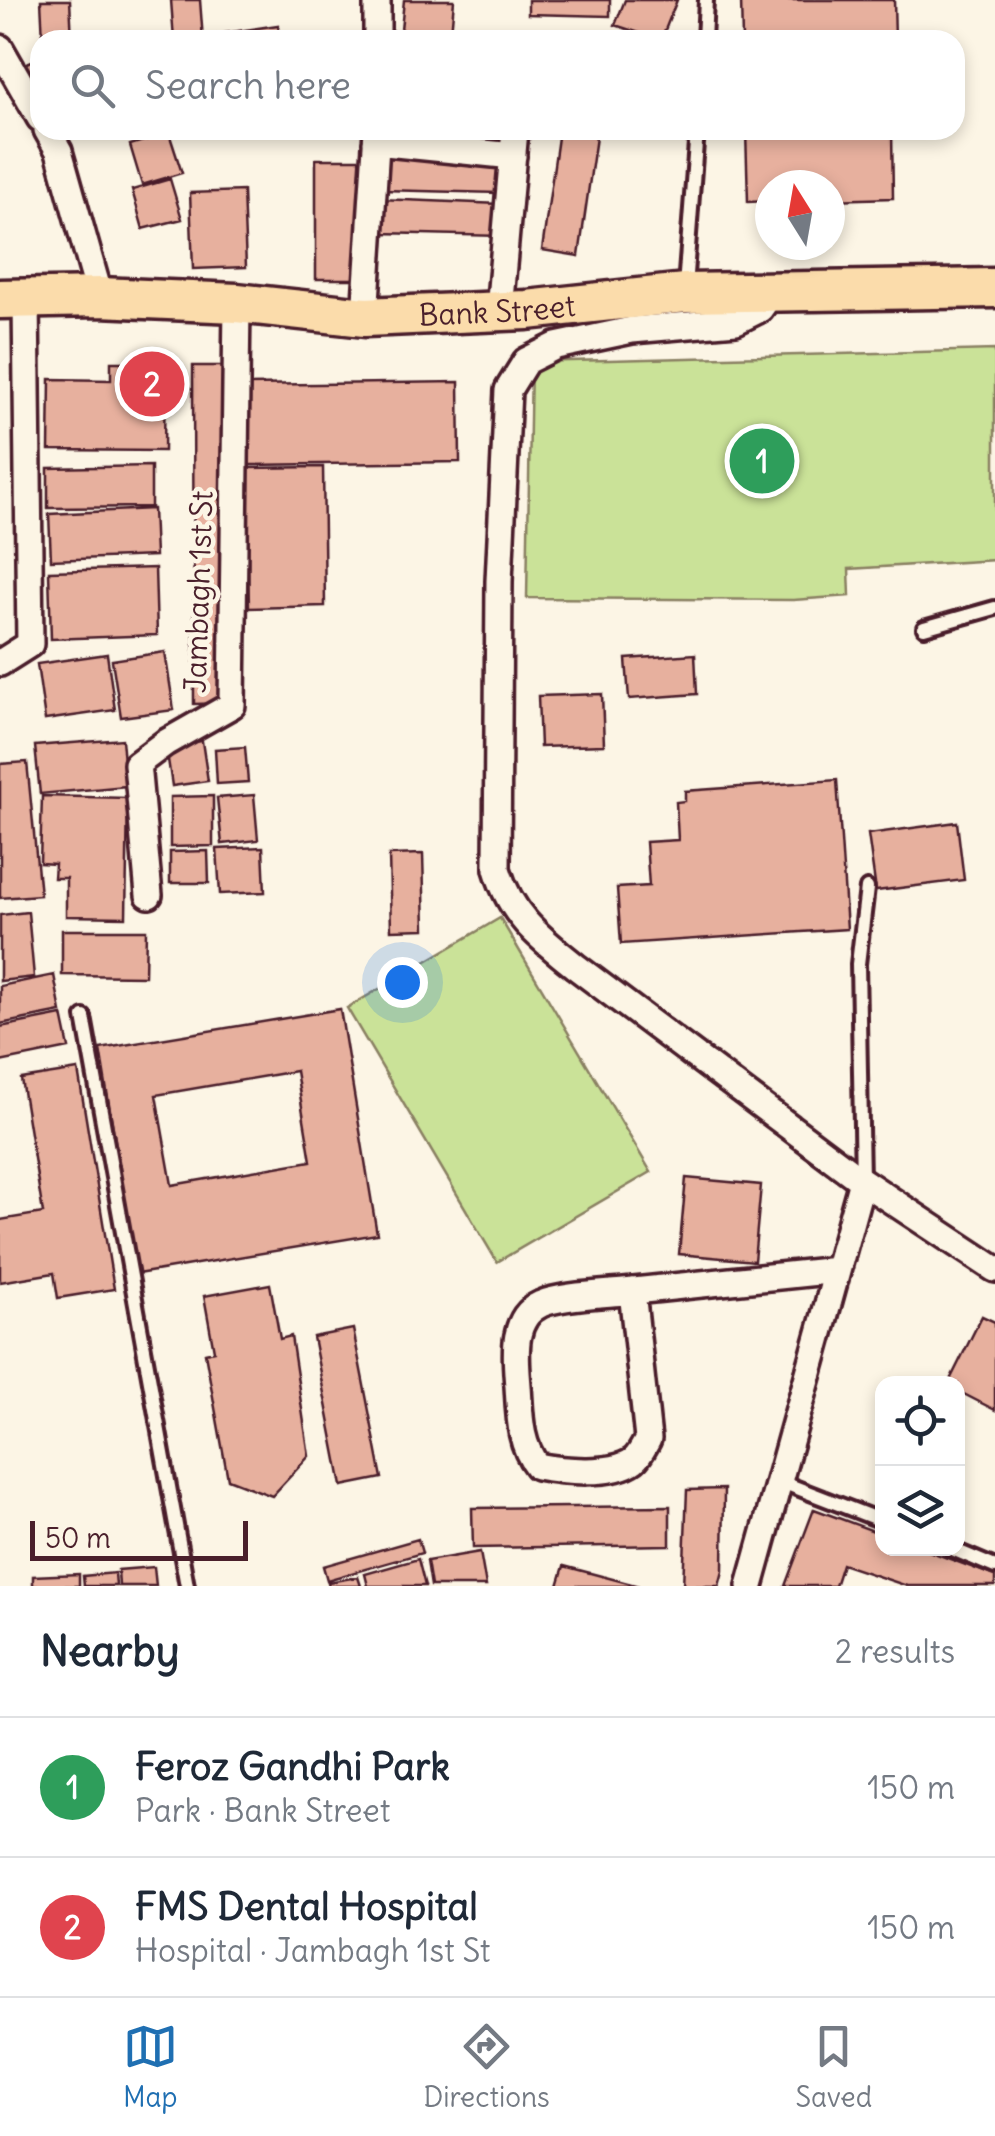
<!DOCTYPE html>
<html lang="en">
<head>
<meta charset="utf-8">
<style>
	:root { --surface:#fff; --page:#f2f2f3; --text:#1f2937; --muted:#747a83; --line:#e0e1e3; --accent:#1f6fb2 }
	body { margin:0; font-family:Delius,sans-serif; background:var(--page); color:var(--text) }
	.controls { position:absolute; right:30px; bottom:30px; display:grid; overflow:hidden; border-radius:20px; box-shadow:0 5px 15px #0003 }
	.controls button { width:90px; height:90px; display:grid; place-items:center; padding:0; border:0; border-bottom:2px solid var(--line); background:var(--surface); color:var(--text); font:50px sans-serif }
	.compass { position:absolute; left:755px; top:170px; width:90px; height:90px; border-radius:50%; background:var(--surface); box-shadow:0 5px 15px #0003; rotate:349deg }
	.scale { position:absolute; left:30px; bottom:25px; width:218px; box-sizing:border-box; padding-left:10px; border:5px solid #4a1f2b; border-top:0; font-size:28px; line-height:35px; white-space:nowrap; color:#4a1f2b; -webkit-text-stroke:8px #fcf5e5; paint-order:stroke }
	.you { position:absolute; left:402px; top:982px; width:35px; height:35px; margin:-25px; border:8px solid #fff; border-radius:50%; background:#1a73e8; box-shadow:0 0 0 15px #1a73e833 }
	.badge { display:grid; place-items:center; width:65px; height:65px; border-radius:50%; background:var(--accent); color:#fff; font-size:32px; font-weight:700 }
	.pin { position:absolute; translate:-50% -50%; border:5px solid #fff; box-shadow:0 2px 10px #0006 }
	.list { margin:0; padding:0; list-style:none }
	h2 { display:flex; justify-content:space-between; align-items:center; height:130px; margin:0; padding:0 40px; font-size:42px }
	h2 small { font-size:32px; font-weight:400; color:var(--muted) }
	.list li { display:grid; grid-template-columns:65px 1fr auto; gap:30px; align-items:center; box-sizing:border-box; height:140px; padding:0 40px; border-top:2px solid var(--line) }
	.list b { display:block; font-size:38px; white-space:nowrap }
	.list p { margin:0; font-size:32px; white-space:nowrap; color:var(--muted) }
	.list em { font-size:32px; font-style:normal; color:var(--muted) }
	.icon { flex:none; width:55px; height:55px; fill:none; stroke:currentColor; stroke-width:2; stroke-linecap:round; stroke-linejoin:round }
	.map { position:relative; flex:none; width:995px; height:1586px; overflow:hidden }
	.search { position:absolute; background:var(--surface); box-shadow:0 5px 15px #0003; left:30px; right:30px; top:30px; height:110px; display:flex; align-items:center; gap:25px; box-sizing:border-box; padding:0 35px; border-radius:30px; color:var(--muted); font-size:38px }
	.sheet { height:410px; background:var(--surface) }
	nav { display:flex; justify-content:space-around; align-items:center; box-sizing:border-box; height:140px; border-top:2px solid var(--line); background:var(--surface); font-size:28px; color:var(--muted) }
	nav a { display:grid; justify-items:center; gap:5px }
	nav .on { color:var(--accent) }
	.map>svg:first-child { display:block }
	.green { fill:#cae298; stroke:#8a8062; stroke-width:2.5 }
	.building { fill:#e7b09e; stroke:#4a1f2b; stroke-width:2.5; fill-rule:evenodd }
	.lines { fill:none; stroke-linecap:round; stroke-linejoin:round }
	.lane-casing { stroke:#4a1f2b; stroke-width:20 }
	.street-casing { stroke:#4a1f2b; stroke-width:32 }
	.primary-casing { stroke:#4a1f2b; stroke-width:45 }
	.lane { stroke:#fcf5e5; stroke-width:12 }
	.street { stroke:#fcf5e5; stroke-width:25 }
	.primary { stroke:#fbdcab; stroke-width:38 }
	.labels { text-anchor:middle; dominant-baseline:central; stroke-width:9; stroke-linejoin:round; paint-order:stroke }
	.street-label { font-size:30px; fill:#4a1f2b; stroke:#fcf5e5 }
</style>
</head>
<body>
<div class="map">
<svg width="995" height="1586" viewBox="0 0 995 1586">
	<rect width="100%" height="100%" fill="#fcf5e5"/>
	<filter id="ink" filterUnits="userSpaceOnUse"><feTurbulence type="fractalNoise" baseFrequency=".01" numOctaves="2"/><feDisplacementMap in="SourceGraphic" scale="20" xChannelSelector="R" yChannelSelector="G"/><feConvolveMatrix kernelMatrix="1 2 1 2 8 2 1 2 1" color-interpolation-filters="sRGB"/></filter>
	<g filter="url(#ink)">
		<path class="green" d="M995,350V560L849,569L850,596L793,600L527,598L531,362Z
			M500,918L651,1172L497,1262L347,1008Z"/>
		<path class="building" d="M41,0H70L72,40H43Z
			M171,0H200L203,40H174Z
			M404,0H454L451,34L401,30Z
			M528,0H610V16L528,14Z
			M625,0H677L661,40L615,25Z
			M741,0H894L895,40H742Z
			M278,25L280,40H212L211,35Z
			M40,58V94L18,66Z
			M398,130H497V137Z
			M559,130H597L579,256L542,250Z
			M746,130H892L893,198L830,200V185H770V201L748,202Z
			M169,133L182,173L142,185L130,145Z
			M391,153L503,161L499,193L382,190Z
			M316,159H363V279H316Z
			M170,179L182,219L143,229L132,190Z
			M243,191L246,267L193,269L190,193Z
			M379,199L500,204L502,236L381,233Z
			M111,362H165L164,451L49,450L50,379L111,380Z
			M193,366H226V703L194,704Z
			M459,382L460,462L248,465L247,385Z
			M151,466V507L48,508V468Z
			M323,467L325,606L249,608L246,468Z
			M153,509L155,556L51,560L49,514Z
			M155,568L157,635L51,639L49,571Z
			M165,652L174,710L121,717L112,660Z
			M107,654L115,710L45,720L37,664Z
			M695,654L697,694L629,699L626,659Z
			M602,694L604,745L540,747L538,696Z
			M122,739L126,786L40,794L35,746Z
			M202,741L208,781L172,786L166,746Z
			M245,747L248,782L217,784L215,749Z
			M27,762L40,895L0,898V764Z
			M837,780L847,929L621,944L617,888L649,886L646,842L678,840L676,802L685,801V791Z
			M254,795L258,840L222,844L217,798Z
			M42,796L128,798L126,917L66,916V878H54L55,864L40,863Z
			M213,796V846L170,847V797Z
			M957,822L964,880L876,891L868,834Z
			M263,847L265,892L220,894L217,849Z
			M208,851L209,883H170V852Z
			M423,854L425,929L391,930L389,855Z
			M28,912L34,977L0,981V915Z
			M62,930H146L145,976L62,975Z
			M54,975L61,1012L0,1024V986Z
			M340,1009L377,1234L137,1274L100,1049ZM296,1071L311,1161L172,1185L156,1095Z
			M62,1015L69,1048L0,1062V1027Z
			M78,1070L114,1289L58,1298L54,1273L0,1282V1220L43,1213L21,1079Z
			M686,1178L761,1185L754,1261L679,1254Z
			M270,1284L280,1339L291,1336L309,1456L272,1496L228,1479L205,1353L214,1351L204,1296Z
			M982,1316L995,1322V1410L958,1391V1384H948Z
			M353,1329L382,1478L342,1486L313,1337Z
			M724,1489L723,1571L719,1586H683L687,1490Z
			M670,1506V1545L473,1548L472,1508Z
			M814,1509L882,1534V1548H921L995,1576V1586H907L842,1564L835,1586H785Z
			M418,1539L422,1553L327,1580L323,1566Z
			M480,1552L486,1586H431L427,1561Z
			M418,1559L425,1586H368L365,1574Z
			M564,1566L639,1586H558Z
			M154,1567L156,1586H119L118,1570Z
			M115,1573L116,1586H84L83,1576Z
			M79,1574V1586H33V1576Z
			M358,1577L361,1586H329L328,1582Z"/>
		<g class="lines">
			<defs>
				<path id="lane" d="M704,40L706,0
					M685,287L697,130
					M924,628L995,608
					M84,1017L187,1586
					M862,1180L858,964L867,888
					M779,1481L882,1521
					M950,1548L995,1567"/>
				<path id="street" d="M377,40V0
					M0,48L40,118
					M47,130L59,151L100,297
					M376,142L513,156
					M773,291L760,309L736,321L632,330L556,346L526,361L508,390L499,581L497,869C511,916 539,937 575,966L862,1181L995,1269
					M499,311L515,130
					M365,317L377,130
					M0,663L30,644L26,300
					M149,895L137,764L165,743L232,705L237,303
					M632,1291L648,1439C644,1446 640,1455 634,1460C613,1476 562,1471 537,1466C519,1443 520,1415 518,1386C516,1359 510,1318 541,1304C557,1296 604,1294 624,1292C695,1285 766,1277 837,1270
					M750,1586L862,1181"/>
				<g id="primary">
					<path id="s1" d="M0,299L100,297L237,303L365,317L527,310L685,293L995,288"/>
				</g>
			</defs>
			<use href="#lane" class="lane-casing"/>
			<use href="#street" class="street-casing"/>
			<use href="#primary" class="primary-casing"/>
			<use href="#lane" class="lane"/>
			<use href="#street" class="street"/>
			<use href="#primary" class="primary"/>
		</g>
	</g>
	<g class="labels">
		<g class="street-label">
			<text stroke="none"><textPath href="#s1" startOffset="498">Bank Street</textPath></text>
			<text transform="translate(198 592) rotate(-88)">Jambagh 1st St</text>
		</g>
	</g>
</svg>
<div class="controls">
<button><svg class="icon" aria-label="locate" viewBox="0 0 24 24"><circle cx="12" cy="12" r="6"/><path d="M12 2v4M12 18v4M2 12h4M18 12h4"/></svg></button>
<button><svg class="icon" aria-label="layers" viewBox="0 0 24 24"><path d="M12 4l9 5-9 5-9-5zM3 14l9 5 9-5"/></svg></button>
</div>
<svg class="compass" viewBox="-18 -18 36 36"><path d="M0-13l5 13h-10z" fill="#e53935"/><path d="M0 13l5-13h-10z" fill="#747a83"/></svg>
<div class="scale">50 m</div>
<div class="you"></div>
<div class="pin badge" style="left:762px;top:461px;background:#2e9e5b">1</div>
<div class="pin badge" style="left:152px;top:384px;background:#e0444e">2</div>
<div class="search"><svg class="icon" aria-label="search" viewBox="0 0 24 24"><circle cx="10" cy="10" r="6"/><path d="M15 15l6 6"/></svg>Search here</div>
</div>
<section class="sheet">
<h2>Nearby<small>2 results</small></h2>
<ul class="list">
<li><span class="badge" style="background:#2e9e5b">1</span><div><b>Feroz Gandhi Park</b><p>Park · Bank Street</p></div><em>150 m</em></li>
<li><span class="badge" style="background:#e0444e">2</span><div><b>FMS Dental Hospital</b><p>Hospital · Jambagh 1st St</p></div><em>150 m</em></li>
</ul>
</section>
<nav>
<a class="on"><svg class="icon" aria-label="map" viewBox="0 0 24 24"><path d="M3 6l6-2 6 2 6-2v14l-6 2-6-2-6 2zM9 4v14M15 6v14"/></svg>Map</a>
<a><svg class="icon" aria-label="directions" viewBox="0 0 24 24"><path d="M12 3l9 9-9 9-9-9zM9 14v-3h6M13 9l2 2-2 2"/></svg>Directions</a>
<a><svg class="icon" aria-label="saved" viewBox="0 0 24 24"><path d="M7 4h10v16l-5-4-5 4z"/></svg>Saved</a>
</nav>
</body>
</html>
